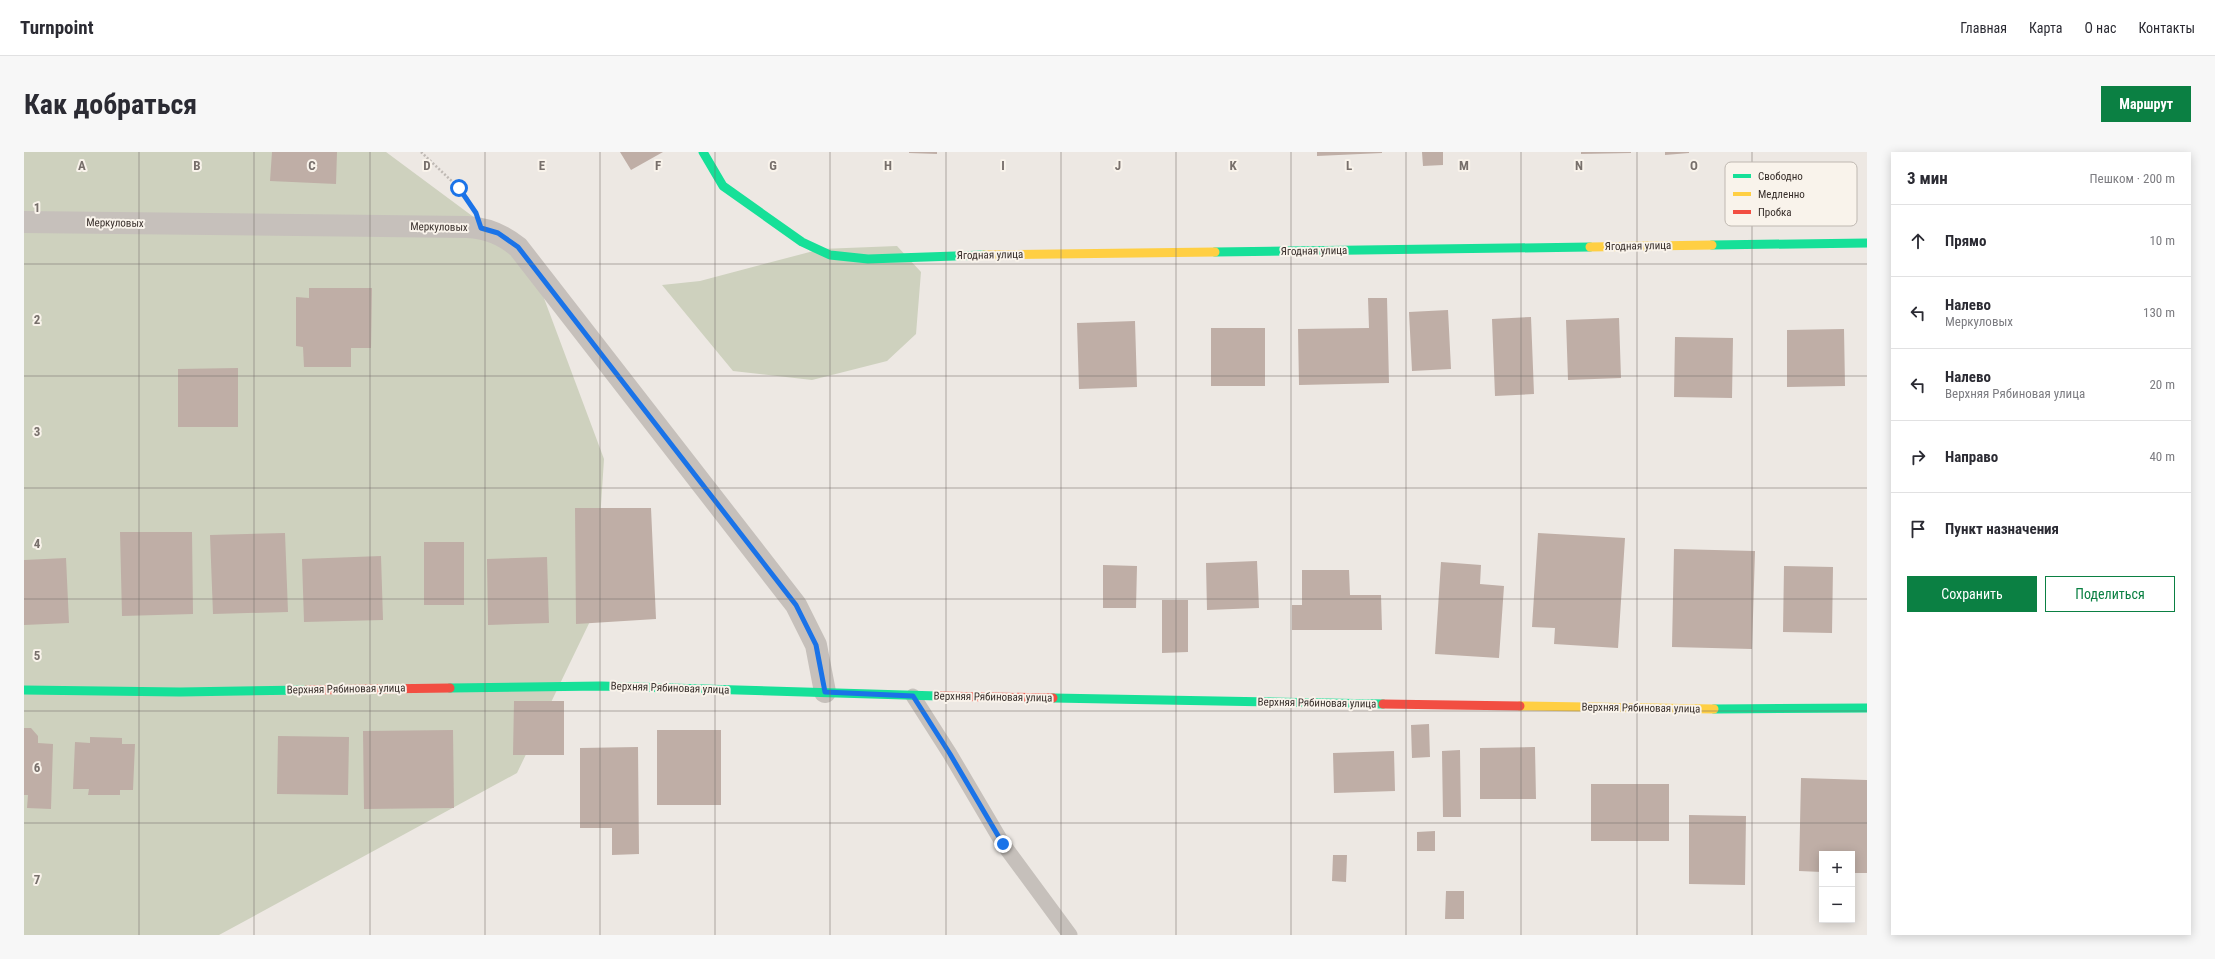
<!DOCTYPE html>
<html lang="ru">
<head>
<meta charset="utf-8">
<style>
	:root { --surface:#fff; --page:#f7f7f7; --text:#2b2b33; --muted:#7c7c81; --line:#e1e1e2; --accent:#0b8043 }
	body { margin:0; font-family:"Roboto Condensed",sans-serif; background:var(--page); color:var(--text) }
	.controls { position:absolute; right:12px; bottom:12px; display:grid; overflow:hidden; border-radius:0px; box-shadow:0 2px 10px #0003 }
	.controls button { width:36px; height:36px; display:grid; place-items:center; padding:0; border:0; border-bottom:1px solid var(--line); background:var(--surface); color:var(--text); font:20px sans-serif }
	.stop { position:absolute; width:12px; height:12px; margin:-9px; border:3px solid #1a73e8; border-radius:50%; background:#fff }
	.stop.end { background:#1a73e8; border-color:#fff; box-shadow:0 1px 4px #0008 }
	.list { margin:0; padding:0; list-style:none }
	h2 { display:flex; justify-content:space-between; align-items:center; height:52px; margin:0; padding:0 16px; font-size:17px }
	h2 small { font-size:13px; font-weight:400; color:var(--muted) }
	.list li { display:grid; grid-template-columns:26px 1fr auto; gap:12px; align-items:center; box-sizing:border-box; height:72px; padding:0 16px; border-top:1px solid var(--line) }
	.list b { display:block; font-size:15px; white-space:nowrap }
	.list p { margin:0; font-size:13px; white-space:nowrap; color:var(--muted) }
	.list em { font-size:13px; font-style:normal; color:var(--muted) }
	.actions { display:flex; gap:8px; padding:12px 16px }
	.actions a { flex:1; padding:9px 0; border:1px solid var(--accent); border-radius:0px; text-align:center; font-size:14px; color:var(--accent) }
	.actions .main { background:var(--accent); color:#fff }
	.icon { flex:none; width:22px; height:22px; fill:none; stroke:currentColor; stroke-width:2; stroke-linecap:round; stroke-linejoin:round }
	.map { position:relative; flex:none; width:1843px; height:783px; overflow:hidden; border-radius:0px }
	header { display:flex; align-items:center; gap:24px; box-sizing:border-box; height:56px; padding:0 20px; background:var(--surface); border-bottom:1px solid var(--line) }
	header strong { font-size:19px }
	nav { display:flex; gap:22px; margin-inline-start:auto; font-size:14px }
	.intro { display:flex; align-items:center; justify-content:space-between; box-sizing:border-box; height:96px; padding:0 24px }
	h1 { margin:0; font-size:28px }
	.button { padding:10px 18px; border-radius:0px; background:var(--accent); color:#fff; font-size:14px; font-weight:700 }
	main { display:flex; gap:24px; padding:0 24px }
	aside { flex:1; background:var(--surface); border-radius:0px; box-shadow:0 2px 10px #0003 }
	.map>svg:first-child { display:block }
	.green { fill:#ced1be }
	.building { fill:#bfaea6 }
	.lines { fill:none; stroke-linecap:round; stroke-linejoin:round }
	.path { stroke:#bfb9b4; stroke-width:2.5; stroke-dasharray:2 2; stroke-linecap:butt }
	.lane { stroke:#c6c0bb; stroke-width:15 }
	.street { stroke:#c6c0bb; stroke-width:22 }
	.fast { stroke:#16e098; stroke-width:9 }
	.slow { stroke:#ffcf43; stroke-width:9 }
	.jam { stroke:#f24e42; stroke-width:9 }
	.route { stroke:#1a73e8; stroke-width:5 }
	.grid { fill:none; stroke:#776f6b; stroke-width:1; stroke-opacity:0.55 }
	.labels { text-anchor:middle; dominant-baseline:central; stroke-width:4; stroke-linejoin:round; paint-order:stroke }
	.street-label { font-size:11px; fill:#372e2a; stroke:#f9f3eb }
	.key { fill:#f9f3eb; stroke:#bfb8b1; stroke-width:1 }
	.key-label { font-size:11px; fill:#372e2a }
	.grid-label { font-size:13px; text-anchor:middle; font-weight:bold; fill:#776f6b; stroke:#f9f3eb; stroke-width:4; stroke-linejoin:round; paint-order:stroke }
</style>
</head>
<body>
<header>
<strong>Turnpoint</strong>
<nav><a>Главная</a><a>Карта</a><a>О нас</a><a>Контакты</a></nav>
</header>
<div class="intro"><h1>Как добраться</h1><a class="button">Маршрут</a></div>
<main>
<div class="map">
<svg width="1843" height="783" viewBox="0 0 1843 783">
	<rect width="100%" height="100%" fill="#ede8e3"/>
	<path class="green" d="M0,0H362L505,106L580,307L570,461L493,621L195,783H0Z
		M873,94L897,120L892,182L863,209L788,228L709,219L638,133L676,129L797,97Z"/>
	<path class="building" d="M248,0H313L312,32L246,29Z
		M596,0H639L607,18Z
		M885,0H913V2L885,1Z
		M1293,0H1358V1L1293,4Z
		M1398,0H1419V13L1399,14Z
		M1557,0H1607V1L1557,2Z
		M1641,0H1665V1L1641,3Z
		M285,136H348L347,196H327V215H280L279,195L272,194V145L285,146Z
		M1344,146H1363L1365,231L1275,233L1274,177L1345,176Z
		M1424,158L1427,217L1388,219L1385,160Z
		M1507,165L1510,242L1471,244L1468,167Z
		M1595,166L1597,226L1544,228L1542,168Z
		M1111,169L1113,235L1055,237L1053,171Z
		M1187,176H1241V234H1187Z
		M1820,177L1821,234L1763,235V178Z
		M1651,185L1709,186L1708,246L1650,245Z
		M214,216V275H154V217Z
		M551,356H627L632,467L552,472Z
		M96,380H168L169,462L98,464Z
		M261,381L264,460L189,462L186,383Z
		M1514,381L1601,386L1594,496L1530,492L1531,476L1508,475Z
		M400,390H440V453H400Z
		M1650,397L1731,399L1728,497L1648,495Z
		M357,404L359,468L280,470L278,407Z
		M523,405L525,471L464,473L463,407Z
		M42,406L45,471L0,473V408Z
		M1233,409L1235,456L1183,458L1182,411Z
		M1417,410L1457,413L1456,432L1480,434L1475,506L1411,502Z
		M1079,413L1113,414L1112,456H1079Z
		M1760,414L1809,415L1808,481L1759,480Z
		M1278,418H1325L1326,443H1357L1358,478H1268V453H1278Z
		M1138,448H1164V500L1138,501Z
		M490,549H540V603H489Z
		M1405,572L1406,605L1388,606L1387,573Z
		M0,576H7L14,584V591L29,592L27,657L3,656L4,643H0Z
		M429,578L430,656L340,657L339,579Z
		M633,578H697V653H633Z
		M254,584L325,585L324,643L253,642Z
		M66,585L98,586V592H111L109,638H96V643H64L65,637H49L51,590L66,591Z
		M614,595L615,702L588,703V676H556V596Z
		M1511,595L1512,647H1456V596Z
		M1436,598L1437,665H1419L1418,599Z
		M1370,599L1371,639L1310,641L1309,601Z
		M1777,626L1843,628V721H1828V702H1798V720L1775,719Z
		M1567,632H1645V689H1567Z
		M1665,663L1722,664L1721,733L1665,732Z
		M1411,679V699H1393V680Z
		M1309,703H1323L1322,730L1308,729Z
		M1422,739H1440V767H1421Z"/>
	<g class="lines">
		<path class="path" d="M397,0L435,36L445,48"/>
		<path class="lane" d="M889,544L926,602L979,692L1046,783"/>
		<path class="street" d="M0,70L443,75C463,76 478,82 494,95L772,453L792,493L801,540"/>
		<path class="fast" d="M679,0L699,34L778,90L806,103L844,107L960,103
			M1688,93L1843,91
			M1191,100L1566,95
			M426,536L577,534L914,544
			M0,538L156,540L282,538
			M1029,546L1359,552
			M1690,557L1843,556"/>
		<path class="slow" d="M1566,95L1688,93
			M960,103L1191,100
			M1496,554L1690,557"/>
		<path class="jam" d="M282,538L426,536
			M914,544L1029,546
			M1359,552L1496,554"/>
	</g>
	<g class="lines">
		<path class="route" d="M435,36L452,61L457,76L474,81L494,95L772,453L792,493L801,540L889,544L926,602L979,692"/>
	</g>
	<path class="grid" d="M115,0V783M230,0V783M346,0V783M461,0V783M576,0V783M691,0V783M806,0V783M922,0V783M1037,0V783M1152,0V783M1267,0V783M1382,0V783M1497,0V783M1613,0V783M1728,0V783M0,112H1843M0,224H1843M0,336H1843M0,447H1843M0,559H1843M0,671H1843"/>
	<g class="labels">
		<g class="street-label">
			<text transform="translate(91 71) rotate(1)">Меркуловых</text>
			<text transform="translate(415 75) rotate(1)">Меркуловых</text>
			<text transform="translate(1614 94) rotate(-1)">Ягодная улица</text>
			<text transform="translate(1290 99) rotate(-1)">Ягодная улица</text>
			<text transform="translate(966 103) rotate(-1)">Ягодная улица</text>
			<text transform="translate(646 536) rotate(2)">Верхняя Рябиновая улица</text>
			<text transform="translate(322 537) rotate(-1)">Верхняя Рябиновая улица</text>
			<text transform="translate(969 545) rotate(1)">Верхняя Рябиновая улица</text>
			<text transform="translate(1293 551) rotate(1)">Верхняя Рябиновая улица</text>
			<text transform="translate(1617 556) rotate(1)">Верхняя Рябиновая улица</text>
		</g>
	</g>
	<rect x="1701" y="10" width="132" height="64" rx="6" class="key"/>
	<rect x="1709" y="22" width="18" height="4" fill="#16e098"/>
	<rect x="1709" y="40" width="18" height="4" fill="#ffcf43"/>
	<rect x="1709" y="58" width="18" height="4" fill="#f24e42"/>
	<g class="key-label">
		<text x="1734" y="28">Свободно</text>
		<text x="1734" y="46">Медленно</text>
		<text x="1734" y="64">Пробка</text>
	</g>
	<g class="grid-label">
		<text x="58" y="18">A</text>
		<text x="173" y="18">B</text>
		<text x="288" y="18">C</text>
		<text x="403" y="18">D</text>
		<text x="518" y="18">E</text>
		<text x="634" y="18">F</text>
		<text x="749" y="18">G</text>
		<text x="864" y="18">H</text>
		<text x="979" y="18">I</text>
		<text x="1094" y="18">J</text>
		<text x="1209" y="18">K</text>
		<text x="1325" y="18">L</text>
		<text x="1440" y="18">M</text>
		<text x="1555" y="18">N</text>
		<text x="1670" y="18">O</text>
		<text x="13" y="60">1</text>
		<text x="13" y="172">2</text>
		<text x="13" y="284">3</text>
		<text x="13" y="396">4</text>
		<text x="13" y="508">5</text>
		<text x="13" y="620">6</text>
		<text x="13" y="732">7</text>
	</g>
</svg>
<div class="controls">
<button>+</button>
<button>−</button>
</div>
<div class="stop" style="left:435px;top:36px"></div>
<div class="stop end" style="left:979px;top:692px"></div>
</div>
<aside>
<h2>3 мин<small>Пешком · 200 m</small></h2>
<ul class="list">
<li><svg class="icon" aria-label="ahead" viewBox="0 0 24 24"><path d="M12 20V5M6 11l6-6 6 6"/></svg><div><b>Прямо</b></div><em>10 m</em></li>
<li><svg class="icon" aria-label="left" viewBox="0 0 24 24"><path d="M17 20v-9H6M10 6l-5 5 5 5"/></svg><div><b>Налево</b><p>Меркуловых</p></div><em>130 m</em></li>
<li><svg class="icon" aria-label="left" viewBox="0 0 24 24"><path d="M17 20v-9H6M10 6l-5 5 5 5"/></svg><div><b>Налево</b><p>Верхняя Рябиновая улица</p></div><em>20 m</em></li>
<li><svg class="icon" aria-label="right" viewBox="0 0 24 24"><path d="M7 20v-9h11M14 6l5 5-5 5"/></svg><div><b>Направо</b></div><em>40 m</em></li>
<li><svg class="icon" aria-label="arrive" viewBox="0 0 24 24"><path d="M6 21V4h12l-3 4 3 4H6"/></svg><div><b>Пункт назначения</b></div></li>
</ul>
<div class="actions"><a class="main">Сохранить</a><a>Поделиться</a></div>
</aside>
</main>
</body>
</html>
